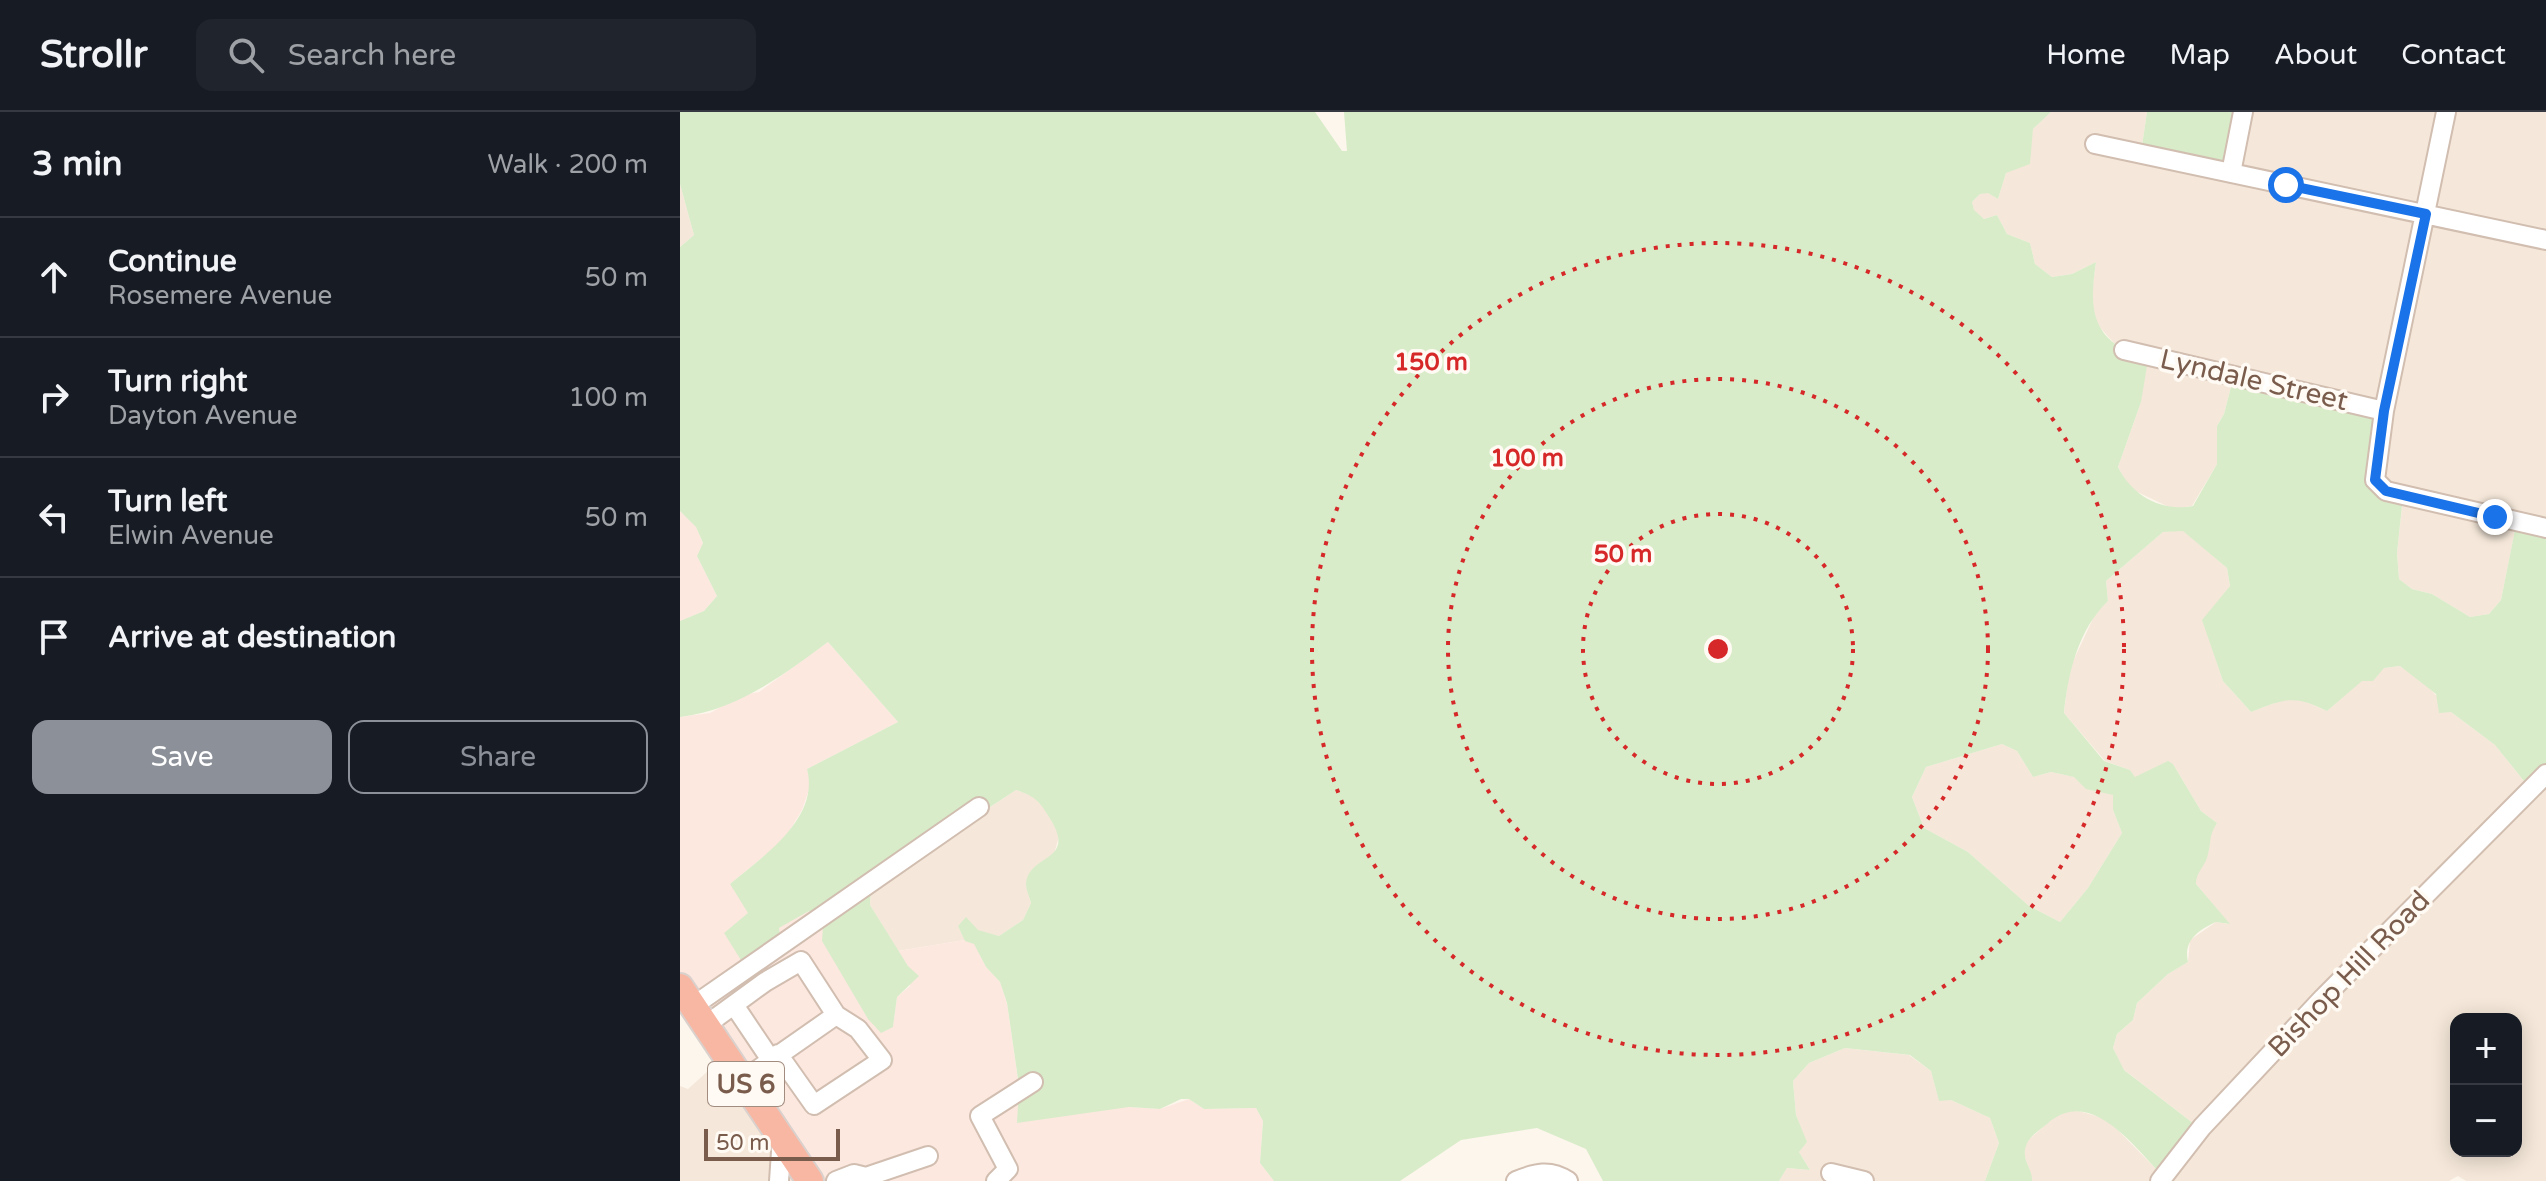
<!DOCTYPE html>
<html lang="en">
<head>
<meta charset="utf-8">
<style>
	:root { --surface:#171b24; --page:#20242c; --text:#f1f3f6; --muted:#9ea1a6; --line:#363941; --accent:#8c9099 }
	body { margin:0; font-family:"Varela Round",sans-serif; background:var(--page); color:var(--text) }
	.controls { position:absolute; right:24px; bottom:24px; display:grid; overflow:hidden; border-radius:16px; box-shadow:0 4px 20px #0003 }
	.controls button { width:72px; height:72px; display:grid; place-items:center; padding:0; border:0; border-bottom:2px solid var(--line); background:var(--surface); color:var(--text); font:40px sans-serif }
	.scale { position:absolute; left:24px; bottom:20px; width:136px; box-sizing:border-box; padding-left:8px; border:4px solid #7a5c4d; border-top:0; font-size:22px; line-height:28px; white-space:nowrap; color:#7a5c4d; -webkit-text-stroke:6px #fffaf3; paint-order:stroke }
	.stop { position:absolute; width:24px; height:24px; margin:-18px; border:6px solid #1a73e8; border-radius:50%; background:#fff }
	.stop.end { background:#1a73e8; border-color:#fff; box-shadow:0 2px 8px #0008 }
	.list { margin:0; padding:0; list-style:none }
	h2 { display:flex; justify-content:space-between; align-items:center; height:104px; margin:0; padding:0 32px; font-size:34px }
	h2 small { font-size:26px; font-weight:400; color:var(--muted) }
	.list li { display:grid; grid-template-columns:52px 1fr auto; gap:24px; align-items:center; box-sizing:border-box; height:120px; padding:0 32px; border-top:2px solid var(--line) }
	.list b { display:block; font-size:30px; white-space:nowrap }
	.list p { margin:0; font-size:26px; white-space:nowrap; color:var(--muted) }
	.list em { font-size:26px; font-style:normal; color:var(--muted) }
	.actions { display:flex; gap:16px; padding:24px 32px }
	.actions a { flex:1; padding:18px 0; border:2px solid var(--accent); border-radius:16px; text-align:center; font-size:28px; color:var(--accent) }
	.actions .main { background:var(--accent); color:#fff }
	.icon { flex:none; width:44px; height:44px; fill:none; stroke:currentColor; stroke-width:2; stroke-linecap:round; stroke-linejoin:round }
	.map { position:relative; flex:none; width:1866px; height:1069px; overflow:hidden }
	header { display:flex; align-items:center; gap:48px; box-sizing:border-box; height:112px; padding:0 40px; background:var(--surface); border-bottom:2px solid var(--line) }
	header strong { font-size:38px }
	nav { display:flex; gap:44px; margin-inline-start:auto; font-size:28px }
	.search { width:560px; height:72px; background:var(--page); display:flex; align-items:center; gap:20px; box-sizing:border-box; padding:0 28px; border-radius:16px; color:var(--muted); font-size:30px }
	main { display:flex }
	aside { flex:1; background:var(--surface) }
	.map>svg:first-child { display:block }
	.residential { fill:#f5e8da; fill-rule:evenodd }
	.commercial { fill:#fde8e0 }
	.green { fill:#d8ecc9; fill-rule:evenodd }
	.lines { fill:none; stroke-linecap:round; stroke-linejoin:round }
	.minor-casing { stroke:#d1beb0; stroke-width:22 }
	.highway-casing { stroke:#dad1cd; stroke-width:30 }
	.minor { stroke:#fff; stroke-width:18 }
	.highway { stroke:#f7b7a3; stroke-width:26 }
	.route { stroke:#1a73e8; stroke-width:10 }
	.ring { fill:none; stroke:#d62828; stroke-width:4; stroke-dasharray:4 8 }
	.labels { text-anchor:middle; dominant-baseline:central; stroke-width:7; stroke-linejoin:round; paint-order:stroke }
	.shield { fill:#fffaf3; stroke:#a28b7f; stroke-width:2 }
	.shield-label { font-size:26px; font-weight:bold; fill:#7a5c4d }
	.street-label { font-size:28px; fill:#7a5c4d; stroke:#fffaf3 }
	.centre { fill:#d62828; stroke:#fffaf3; stroke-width:4 }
	.ring-label { font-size:24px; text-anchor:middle; font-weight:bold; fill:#d62828; stroke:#fffaf3; stroke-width:7; stroke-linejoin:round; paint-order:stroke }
</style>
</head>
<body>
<header>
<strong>Strollr</strong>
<div class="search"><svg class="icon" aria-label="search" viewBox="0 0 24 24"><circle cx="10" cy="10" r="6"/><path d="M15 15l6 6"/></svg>Search here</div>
<nav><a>Home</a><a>Map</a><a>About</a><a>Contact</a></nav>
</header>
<main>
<aside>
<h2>3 min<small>Walk · 200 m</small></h2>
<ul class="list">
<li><svg class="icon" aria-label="ahead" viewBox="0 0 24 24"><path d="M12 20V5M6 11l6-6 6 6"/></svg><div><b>Continue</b><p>Rosemere Avenue</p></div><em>50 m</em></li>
<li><svg class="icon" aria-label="right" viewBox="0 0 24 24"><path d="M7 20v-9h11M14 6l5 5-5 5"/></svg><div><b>Turn right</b><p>Dayton Avenue</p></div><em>100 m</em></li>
<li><svg class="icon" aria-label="left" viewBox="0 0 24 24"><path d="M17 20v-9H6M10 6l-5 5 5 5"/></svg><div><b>Turn left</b><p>Elwin Avenue</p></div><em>50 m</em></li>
<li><svg class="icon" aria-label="arrive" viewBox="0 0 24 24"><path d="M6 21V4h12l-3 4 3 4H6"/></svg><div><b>Arrive at destination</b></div></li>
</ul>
<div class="actions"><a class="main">Save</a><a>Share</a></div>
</aside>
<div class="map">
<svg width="1866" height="1069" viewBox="0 0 1866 1069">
	<rect width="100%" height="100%" fill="#fdf6ec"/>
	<path class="residential" d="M1371,0H1467L1462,34L1561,0H1866V417L1836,414L1821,488L1809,502L1790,505L1752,482L1732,477L1719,467L1717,441L1723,386L1553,267L1544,302L1537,314V352L1512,394L1493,397L1449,376L1438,355L1461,290L1440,238L1416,211L1411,187L1416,150L1392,162L1372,165L1355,152L1350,131L1327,122L1317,103L1304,107L1294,99L1292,90L1300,82L1307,80L1318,87L1326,61L1348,44L1353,17Z
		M0,72L14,123L0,135Z
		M1503,418L1547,456L1550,474L1523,509L1543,569L1571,600L1605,587L1617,586L1647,599L1682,568L1704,556L1720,554L1745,571L1771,600L1815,633L1848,674L1866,661V1069H1786L1778,1064L1769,1069H1352L1344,1041L1346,1030L1379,1001L1395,998L1427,1007L1480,1061L1518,1015L1443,957L1433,936L1437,922L1453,908L1457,891L1488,862L1508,850L1510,828L1536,810L1549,812L1516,772V761L1528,742L1527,727L1537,711L1521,699L1493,652L1455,666L1450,658L1425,649L1384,601L1389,558L1416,500L1428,489L1426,469L1483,420ZM1776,907H1836V1039H1776Z
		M1322,632L1337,639L1353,665L1371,660L1395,665L1407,677L1433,681V698L1442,721L1408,776L1380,810L1349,794L1288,740L1244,716L1232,685L1246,655Z
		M336,678L357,685L380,721L374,742L350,762L346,773L351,791L343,808L319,824L278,814L285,828L218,839L190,793L191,773Z
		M1165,936L1229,943L1251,959L1259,988H1271L1310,1006L1319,1031L1305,1069H1099L1107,1056L1130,1058L1119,1040L1126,1030L1116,1003L1113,969L1129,951Z
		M49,940L73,970L106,1069H0V974L8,977Z"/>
	<path class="commercial" d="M0,399L16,414L23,432L17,444L37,484L24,499L0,509Z
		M148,530L218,610L127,657L131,672L122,698L104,728L50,772L98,816L129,799L213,914L217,885L230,874L228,854L218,839L285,828L294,831L306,855L320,870L327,892L339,975L449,995L480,997L509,987L524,997L576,996L583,1009L580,1051L594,1069H106L95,1020L0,863V605L30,601L62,583L79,580Z"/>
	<path class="green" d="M0,0H635L662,39H667L664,0H1371L1353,17L1350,52L1326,61L1318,87L1308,81L1300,82L1292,90L1294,98L1304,107L1317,103L1327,122L1350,131L1355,152L1372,165L1392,162L1416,150C1408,203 1413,229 1468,248L1461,290L1438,355C1452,383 1480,400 1513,394L1537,352V314L1544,302L1553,267L1701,300L1694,366L1723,385L1717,441L1719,467L1732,477L1752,482L1790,505L1809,502L1821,488L1836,413L1866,417V661L1848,674L1815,633L1771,600L1759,601L1756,582L1720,554L1704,556L1693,569H1682L1647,599C1613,582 1606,587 1571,600L1543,569L1522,508L1550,474L1547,456L1503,419L1483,420L1426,469L1428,489C1398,518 1388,561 1384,601L1424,649L1450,658L1455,665L1488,649L1493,652L1521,699L1537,711C1528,726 1532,727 1528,742C1526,754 1516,759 1516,772L1550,812L1536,810C1518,818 1503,829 1508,850L1488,862L1457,891L1453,908L1437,922L1433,936L1444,958L1518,1015L1480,1061C1451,1031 1409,974 1367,1012C1360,1018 1348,1025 1346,1034C1341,1048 1353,1057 1352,1069H1305L1319,1031L1310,1006L1271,988L1259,989L1251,959L1230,943L1165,936L1129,951L1113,969L1116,1003L1127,1030L1119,1040L1130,1058L1107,1056L1099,1069H923L906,1037L857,1016L781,1028L720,1069H594L580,1051L583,1009L576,996L524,997L509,987H501L480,997L449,995L337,1011L339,974L327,891L320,870L306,855L294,832L285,829L278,814L286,805L298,818L319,824L343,808L351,791C350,786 346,778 346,772C348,741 399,751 369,705C359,688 354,684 336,678L191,773L190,793L228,854L239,864L217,885L213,915L201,921L188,907L142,829L143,814L129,799L99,816L101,830L64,853L44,821L68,801L50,772C83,744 140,707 127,657L218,610L148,530C102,564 57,598 0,605V509L24,499L37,484L17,444L23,431L16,415L0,399V135L14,123L0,72ZM1322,632L1337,639L1353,665L1371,660L1394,665L1406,677L1433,683V698L1442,721L1408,776L1380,810L1349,794L1288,740L1244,716L1232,685L1246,655Z
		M1467,0H1561L1551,54L1462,34Z"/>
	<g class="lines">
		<defs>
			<path id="minor" d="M1766,0L1704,299L1695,368L1706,379L1866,416
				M1415,32L1866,128
				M1551,61L1563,0
				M1444,238L1704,299
				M54,893L91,948
				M13,894L299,695
				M26,913L85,870L121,849L156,903L178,917L202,948L134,993L98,942
				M63,968L156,903
				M1151,1061L1184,1069
				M186,1065L248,1044
				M99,1069L102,1025
				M156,1069L174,1062L186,1065L187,1069
				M316,1069L328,1057L300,1004L353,970
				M836,1069C855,1061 870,1057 888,1069
				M1480,1069L1522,1015L1643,886L1866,662"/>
			<path id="highway" d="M0,875L130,1069"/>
		</defs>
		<use href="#minor" class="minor-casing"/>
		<use href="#highway" class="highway-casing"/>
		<use href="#minor" class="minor"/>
		<use href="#highway" class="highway"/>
	</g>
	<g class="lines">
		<path class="route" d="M1606,73L1746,102L1704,299L1695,368L1706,379L1815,405"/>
	</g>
	<g class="ring">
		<circle cx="1038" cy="537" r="135"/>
		<circle cx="1038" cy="537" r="270"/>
		<circle cx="1038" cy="537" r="406"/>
	</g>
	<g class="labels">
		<rect class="shield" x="28" y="950" width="76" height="44" rx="6"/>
		<g class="shield-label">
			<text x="66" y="972">US 6</text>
		</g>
		<g class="street-label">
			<text transform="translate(1574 268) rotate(13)">Lyndale Street</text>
			<text transform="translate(1669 862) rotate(-46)">Bishop Hill Road</text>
		</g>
	</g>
	<circle cx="1038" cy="537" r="12" class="centre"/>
	<g class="ring-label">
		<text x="751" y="258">150 m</text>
		<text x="847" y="354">100 m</text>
		<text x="943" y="450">50 m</text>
	</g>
</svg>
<div class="controls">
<button>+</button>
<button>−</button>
</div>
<div class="scale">50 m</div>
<div class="stop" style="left:1606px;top:73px"></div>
<div class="stop end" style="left:1815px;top:405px"></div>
</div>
</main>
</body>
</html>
